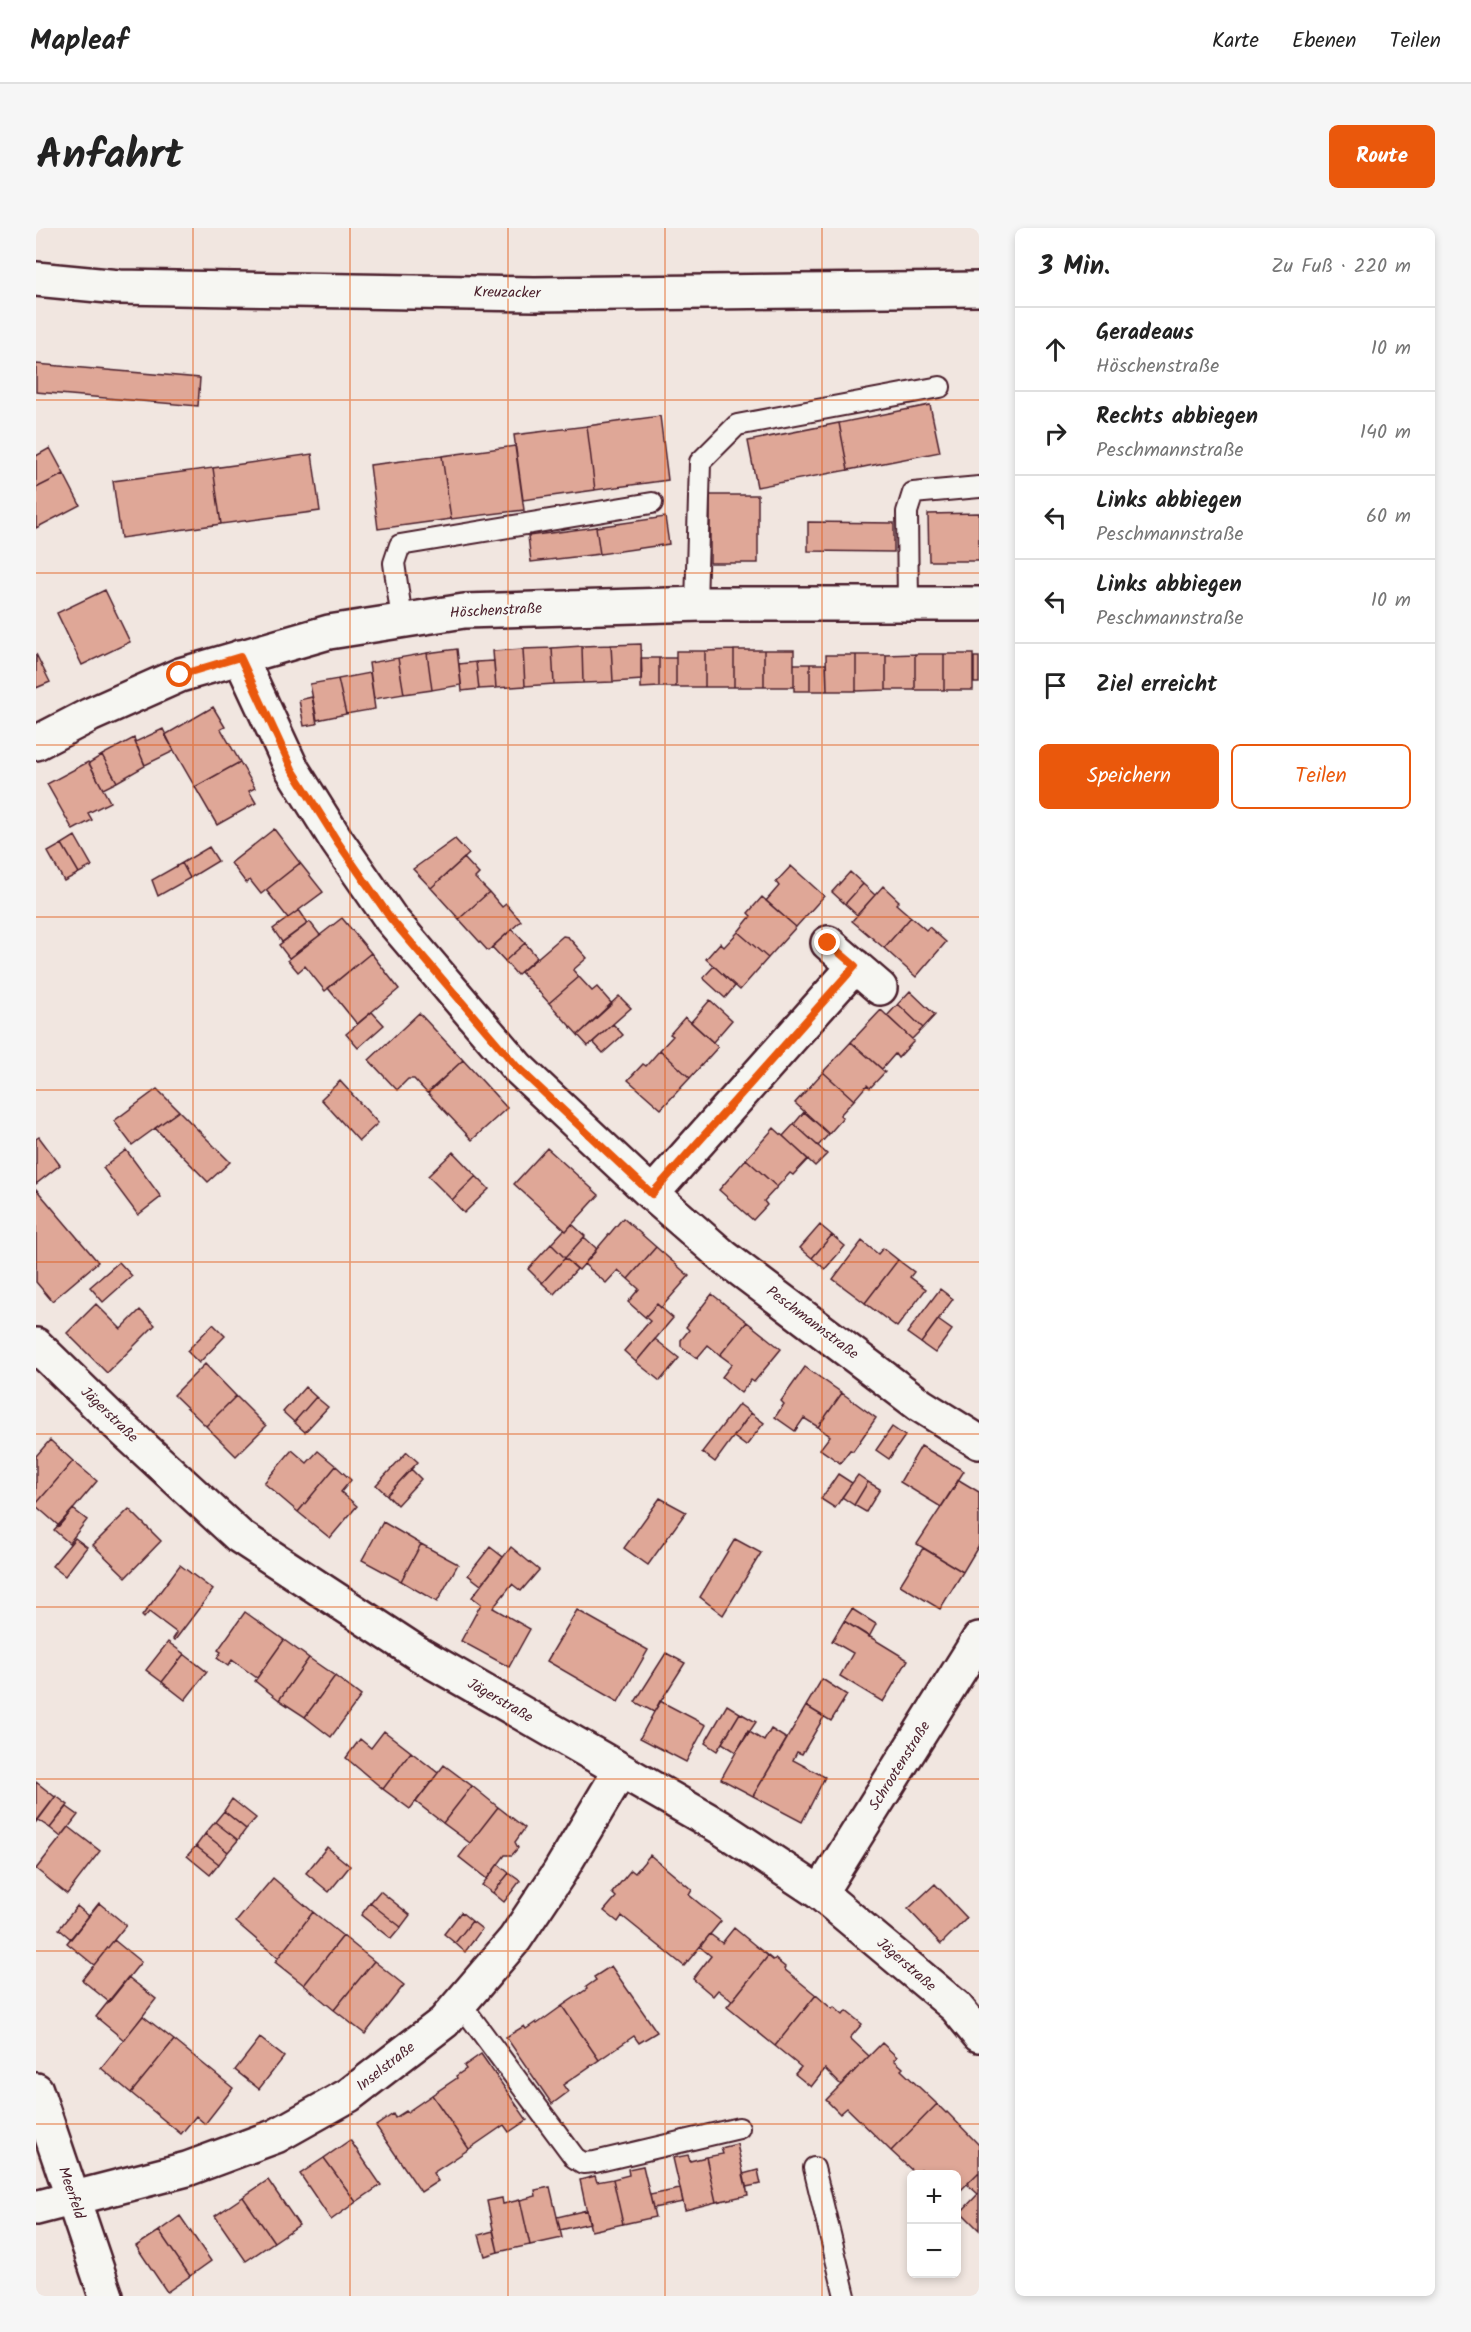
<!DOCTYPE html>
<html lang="de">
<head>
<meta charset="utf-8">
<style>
	:root { --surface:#fff; --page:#f6f6f6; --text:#222; --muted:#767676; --line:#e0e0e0; --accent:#ea580c }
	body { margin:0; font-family:Kalam,sans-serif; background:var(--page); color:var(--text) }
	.controls { position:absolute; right:18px; bottom:18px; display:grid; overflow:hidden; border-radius:9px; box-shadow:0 3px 9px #0003 }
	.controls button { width:54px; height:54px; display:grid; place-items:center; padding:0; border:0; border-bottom:2px solid var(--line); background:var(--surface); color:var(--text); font:30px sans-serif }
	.stop { position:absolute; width:18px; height:18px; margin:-14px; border:4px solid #ea580c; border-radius:50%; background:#fff }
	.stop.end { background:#ea580c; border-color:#fff; box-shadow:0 2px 6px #0008 }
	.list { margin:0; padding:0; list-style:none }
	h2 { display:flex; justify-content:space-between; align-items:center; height:78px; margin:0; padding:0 24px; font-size:26px }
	h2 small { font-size:20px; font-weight:400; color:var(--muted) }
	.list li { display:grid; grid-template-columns:39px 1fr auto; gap:18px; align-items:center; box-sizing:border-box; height:84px; padding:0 24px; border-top:2px solid var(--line) }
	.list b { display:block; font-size:22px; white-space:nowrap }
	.list p { margin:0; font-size:20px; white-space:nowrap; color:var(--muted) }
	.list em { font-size:20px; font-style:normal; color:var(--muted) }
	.actions { display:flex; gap:12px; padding:18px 24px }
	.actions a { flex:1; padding:14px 0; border:2px solid var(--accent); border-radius:9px; text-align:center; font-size:21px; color:var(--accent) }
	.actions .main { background:var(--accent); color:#fff }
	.icon { flex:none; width:33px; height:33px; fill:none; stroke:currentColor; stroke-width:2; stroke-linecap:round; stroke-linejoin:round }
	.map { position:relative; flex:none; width:943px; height:2068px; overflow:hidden; border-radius:9px }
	header { display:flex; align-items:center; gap:36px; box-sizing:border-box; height:84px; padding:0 30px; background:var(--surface); border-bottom:2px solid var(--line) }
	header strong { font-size:28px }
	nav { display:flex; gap:33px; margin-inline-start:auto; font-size:21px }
	.intro { display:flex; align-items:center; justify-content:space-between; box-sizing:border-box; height:144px; padding:0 36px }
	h1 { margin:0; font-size:42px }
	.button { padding:15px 27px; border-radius:9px; background:var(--accent); color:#fff; font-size:21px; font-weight:700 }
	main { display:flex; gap:36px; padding:0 36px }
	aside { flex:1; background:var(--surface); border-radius:9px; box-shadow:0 3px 9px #0003 }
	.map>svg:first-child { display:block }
	.building { fill:#dfa797; stroke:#4a1f2b; stroke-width:1.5 }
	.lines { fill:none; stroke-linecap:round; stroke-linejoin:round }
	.service-casing { stroke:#4a1f2b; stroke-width:24 }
	.minor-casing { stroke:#4a1f2b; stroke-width:38 }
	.tertiary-casing { stroke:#4a1f2b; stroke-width:38 }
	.service { stroke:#f6f6f2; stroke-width:20 }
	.minor { stroke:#f6f6f2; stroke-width:33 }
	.tertiary { stroke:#f6f6f2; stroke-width:33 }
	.route { stroke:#ea580c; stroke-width:8 }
	.grid { fill:none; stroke:#e0560e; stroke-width:1.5; stroke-opacity:0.55 }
	.labels { text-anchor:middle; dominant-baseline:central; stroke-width:4.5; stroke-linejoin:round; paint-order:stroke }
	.street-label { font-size:15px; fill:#4a1f2b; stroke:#f6f6f2 }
</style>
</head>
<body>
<header>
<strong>Mapleaf</strong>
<nav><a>Karte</a><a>Ebenen</a><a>Teilen</a></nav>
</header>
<div class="intro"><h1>Anfahrt</h1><a class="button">Route</a></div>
<main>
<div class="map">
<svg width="943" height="2068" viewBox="0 0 943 2068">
	<rect width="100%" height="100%" fill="#f1e6e0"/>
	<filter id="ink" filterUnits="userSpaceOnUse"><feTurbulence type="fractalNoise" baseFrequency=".0167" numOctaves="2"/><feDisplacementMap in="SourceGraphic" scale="12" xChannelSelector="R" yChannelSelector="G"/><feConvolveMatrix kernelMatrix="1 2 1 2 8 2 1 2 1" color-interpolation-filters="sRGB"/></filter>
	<g filter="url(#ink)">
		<path class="building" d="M0,136L164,150L162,178L0,164Z
			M894,177L904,224L812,242L803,195Z
			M624,188L632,252L559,262L551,198Z
			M803,195L812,242L721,259L712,213Z
			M551,198L559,262L487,272L478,207Z
			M479,218L488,282L415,291L406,228Z
			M14,220L28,246L0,260V228Z
			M276,226L284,283L185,296L177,240Z
			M406,228L415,291L342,301L334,237Z
			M177,240L185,296L85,310L77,253Z
			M28,246L44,277L0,300V260Z
			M674,267H722V335H674Z
			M943,285V333H893L892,286Z
			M629,289L633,316L564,326L560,299Z
			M772,294L858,295V324L772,323Z
			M560,299L564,326L495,334L492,308Z
			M69,362L94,414L46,437L21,385Z
			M605,416L606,452L577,454L575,417Z
			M575,417L577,454L547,455L546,418Z
			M546,418L547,455L518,456L516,420Z
			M516,420L518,456L489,458L487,421Z
			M421,421L425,457L396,462L391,425Z
			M487,421L489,458L460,460L457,423Z
			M698,422V459H669V423Z
			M698,422H728V459H698Z
			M728,422H758V459H728Z
			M640,423H669V459H640Z
			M391,425L396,462L368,466L362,430Z
			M0,426L14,454L0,460Z
			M879,426V462H850V427Z
			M879,426H908V462H879Z
			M908,426H937V462H908Z
			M790,427H820V463H791Z
			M820,427H850V462L820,463Z
			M938,429H943V455H938Z
			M362,430L368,466L338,471L333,435Z
			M605,430H623V459L605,460Z
			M623,430H640V459H623Z
			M458,433L460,460L443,461L440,434Z
			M440,434L443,461L426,463L423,436Z
			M758,436H774V463H758Z
			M774,436H790L791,463H774Z
			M334,445L339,481L310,486L302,451Z
			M302,451L310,486L281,492L274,456Z
			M276,469L281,496L268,498L263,472Z
			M177,479L189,499L185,501L204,534L159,559L129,507Z
			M127,501L138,523L109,537L99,514Z
			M98,510L109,538L81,554L66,527Z
			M66,527L81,554L67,561L53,535Z
			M52,534L74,574L52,585L56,592L37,602L11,556Z
			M204,534L219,560L213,563L220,575L181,597L159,559Z
			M238,601L264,635L225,666L214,652L210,655L195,635Z
			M39,608L56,638L43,645L26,616Z
			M419,611L433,626L395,660L377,641Z
			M26,616L43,645L28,653L12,624Z
			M173,619L182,633L154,650L146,635Z
			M428,630L443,646L439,650L453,664L423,691L395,660Z
			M146,635L154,650L122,668L116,652Z
			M264,635L287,664L252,690L230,662Z
			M755,638L788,668L760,699L730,673L743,658L740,654Z
			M814,644L827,656L809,676L796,664Z
			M827,656L839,667L821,687L809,676Z
			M847,658L863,673L860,676L875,689L848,720L816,693Z
			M453,664L466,679L470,676L485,693L452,723L423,691Z
			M726,669L760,699L732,730L702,704L715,688L712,685Z
			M263,682L272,695L246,714L237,701Z
			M875,689L890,702L893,699L910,714L880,749L848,720Z
			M306,690L335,725L289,763L269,738L262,744L252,732Z
			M274,694L284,707L253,730L243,717Z
			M476,701L489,715L469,733L456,719Z
			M702,704L732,730L704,762L670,731L684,715L688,719Z
			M527,708L532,709L551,730L537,742L543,749L513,775L485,744Z
			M489,715L501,729L481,747L469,733Z
			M335,725L363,761L321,796L292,760Z
			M678,738L699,758L689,770L667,750Z
			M543,749L556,763L561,759L576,776L542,807L513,775Z
			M874,763L899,787L887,800L862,776Z
			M583,768L595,780L552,818L542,807Z
			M674,772L696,792L677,814L655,794Z
			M862,776L887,800L876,811L851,788Z
			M845,782L878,813L862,830L859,826L846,841L815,814Z
			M336,784L348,797L322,820L310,806Z
			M383,785L427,832L391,865L378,851H372L361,862L333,832Z
			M649,789L682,819L654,850L624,822L637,808L634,806Z
			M577,796L587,807L567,825L557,814Z
			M815,814L849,844L834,860L831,857L818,872L787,844Z
			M624,822L654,850L625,881L592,852L607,836L610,838Z
			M427,832L471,880L436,912L392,865Z
			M787,844L818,872L804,887L807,890L793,906L759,875Z
			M304,853L342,895L323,913L285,871Z
			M121,861L143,883L96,917L78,893Z
			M143,883L194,934L172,954L119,900Z
			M768,884L793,906L782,918L758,896Z
			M758,896L791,926L779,938L747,908Z
			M738,900L772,931L757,947L754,945L741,959L710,931Z
			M3,909L24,937L0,956V911Z
			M511,920L563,967L530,1003L478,956Z
			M90,922L125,969L102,987L67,940Z
			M417,924L440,948L416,972L392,948Z
			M710,931L741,959L728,973L731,977L717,992L683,962Z
			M440,948L453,961L428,985L416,972Z
			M0,961L62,1034L16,1073L0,1054Z
			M587,990L620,1019L592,1051L582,1042L570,1055L548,1036Z
			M536,996L549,1008L529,1030L515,1016L528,1002L530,1003Z
			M784,997L796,1007L776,1030L764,1020Z
			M796,1007L809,1018L789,1041L776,1030Z
			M548,1009L560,1020V1023L543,1042L529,1030Z
			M826,1013L842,1026L847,1020L862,1032L829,1075L797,1051Z
			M515,1016L529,1030L506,1055L492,1041Z
			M620,1019L653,1048L625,1080L621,1076L609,1089L592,1074L603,1061L592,1051Z
			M529,1030L541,1041L518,1066L506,1055Z
			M862,1032L878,1044L874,1049L890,1061L861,1099L829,1075Z
			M83,1034L96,1048L67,1074L54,1059Z
			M904,1061L917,1071L885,1115L871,1105Z
			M676,1066L711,1094L684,1127L672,1117L661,1130L645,1118V1112L653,1102L650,1099Z
			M60,1076L85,1101L104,1082L119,1097L71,1145L31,1105Z
			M621,1076L637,1090L600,1134L588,1123L614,1093L609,1089Z
			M902,1092L916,1102L899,1125L885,1115Z
			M711,1094L745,1121L718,1154L715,1152L705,1165L686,1149L696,1136L684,1127Z
			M177,1096L189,1108L163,1135L151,1123Z
			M619,1111L643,1130L624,1153L600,1134Z
			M169,1136L200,1168L170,1198L138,1167Z
			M769,1139L806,1165L782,1199L768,1190L759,1203L739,1189L748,1176L745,1173Z
			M269,1159L280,1169L258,1194L247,1184Z
			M806,1165L840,1190L817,1223L814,1222L804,1235L784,1221L794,1208L782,1199Z
			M200,1168L230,1198L200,1228L170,1198Z
			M280,1169L292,1179L269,1204L258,1194Z
			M703,1176L715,1185L679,1234L666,1224Z
			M715,1185L728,1195L710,1218L698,1209Z
			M856,1199L869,1208L853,1231L840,1222Z
			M14,1212L37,1233L0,1276V1228Z
			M885,1218L928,1243L905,1279L864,1254Z
			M256,1222L271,1235L282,1223L300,1238L262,1284L228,1255Z
			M371,1224L382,1234L351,1267L340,1257Z
			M37,1233L61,1253L23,1298L0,1278V1276Z
			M300,1238L315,1252L305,1264L321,1278L294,1310L262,1284Z
			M375,1241L385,1251L361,1277L351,1267Z
			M802,1246L816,1255L799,1280L785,1271Z
			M822,1247L832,1254L818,1277L806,1269Z
			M923,1252L943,1264V1317L927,1344L881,1316Z
			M832,1254L844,1261L830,1284L818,1277Z
			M624,1270L650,1284L612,1337L588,1320Z
			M37,1281L51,1292L33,1315L18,1302Z
			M93,1281L125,1313L90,1349L57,1317Z
			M347,1294L385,1316L365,1353L326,1332Z
			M39,1310L51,1319L29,1348L16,1338Z
			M699,1311L725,1325L687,1387L664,1369Z
			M385,1316L422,1336L401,1374L365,1353Z
			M454,1319L467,1329L445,1357L432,1347Z
			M475,1319L503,1342L485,1363L476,1356L457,1380L494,1401L473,1439L425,1413L445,1376L436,1369Z
			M887,1320L927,1344L904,1381L864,1357Z
			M144,1337L177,1362L139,1412L137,1411L141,1405L113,1384L108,1390L106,1388Z
			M816,1381L840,1396L833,1409L808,1393Z
			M541,1382L612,1422L582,1474L511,1433Z
			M209,1384L248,1412L221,1450L196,1432L192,1438L181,1430L185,1424L182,1422Z
			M808,1393L872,1432L847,1474L804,1448L817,1425L796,1413Z
			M248,1412L273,1430L243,1472L219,1453Z
			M132,1414L148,1426L126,1454L110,1442Z
			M630,1425L649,1435L618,1484L599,1474Z
			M148,1426L171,1444L149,1472L126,1454Z
			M273,1430L299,1448L269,1489L243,1472Z
			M299,1448L325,1468L295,1509L269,1489Z
			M786,1451L811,1467L795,1493L770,1478Z
			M624,1473L670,1497L650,1534L604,1510Z
			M691,1477L704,1485L681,1523L669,1515Z
			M770,1478L788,1489L766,1526L761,1524L757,1532L789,1549L766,1594L717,1568Z
			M704,1485L720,1494L700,1524L686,1515Z
			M735,1501L751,1511L717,1568L685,1551L712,1503L728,1513Z
			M348,1503L375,1524L347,1561L310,1530L324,1511L335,1520Z
			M375,1524L402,1545L374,1581L347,1561Z
			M408,1537L436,1558L407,1595L380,1574Z
			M0,1554L19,1569L0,1594Z
			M436,1558L462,1579L434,1615L407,1595Z
			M20,1568L32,1577L14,1600L2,1592Z
			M196,1571L220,1590L210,1601L188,1583Z
			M31,1579L42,1587L25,1609L14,1600Z
			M462,1579L489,1600L479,1614L482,1620L476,1627H469L451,1651L423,1629Z
			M188,1583L210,1601L202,1612L179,1594Z
			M179,1594L202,1612L192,1624L169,1606Z
			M33,1599L64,1623L31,1666L0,1641Z
			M169,1606L192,1624L183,1636L160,1618Z
			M160,1618L183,1636L174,1647L151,1628Z
			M291,1619L314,1638L293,1664L270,1645Z
			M614,1627L656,1662L653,1667L685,1693L648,1738L586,1688L582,1694L568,1683L580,1669L576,1665L595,1642L599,1645Z
			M462,1636L473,1645L457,1665L446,1657Z
			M473,1645L484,1653L468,1674L457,1665Z
			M237,1650L277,1684L242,1730L200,1694Z
			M899,1656L931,1690L905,1716L872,1681Z
			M344,1663L374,1687L365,1699L334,1675Z
			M63,1675L90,1697L58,1737L31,1715Z
			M334,1675L365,1699L355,1711L325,1687Z
			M41,1678L53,1688L35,1711L23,1701Z
			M277,1684L307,1708L268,1757L239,1734Z
			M425,1684L436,1693L419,1715L408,1706Z
			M436,1693L446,1701L429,1724L419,1715Z
			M698,1700L732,1728L696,1773L682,1762L677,1768L657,1751L675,1728L664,1719L674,1706L686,1715Z
			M307,1708L338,1733L298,1782L268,1757Z
			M78,1712L105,1734L73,1774L46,1752Z
			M732,1728L737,1732L739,1731L749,1739L748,1741L780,1767L739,1818L691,1779Z
			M338,1733L368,1757L329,1806L298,1782Z
			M575,1738L621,1804L603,1815L598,1808L563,1832L526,1778L551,1761L550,1759L560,1752L558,1749Z
			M92,1749L120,1771L88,1812L60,1789Z
			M780,1767L796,1781L798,1779L807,1787L810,1783L826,1796L814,1810L833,1828L805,1857L789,1841L775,1859L759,1846L765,1839L739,1818Z
			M526,1778L563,1832L527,1857L532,1864L516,1876L470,1809L488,1798L490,1801L500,1794L501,1796Z
			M107,1788L138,1812L95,1865L65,1840Z
			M224,1810L248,1829L223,1861L199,1842Z
			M138,1812L197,1860L169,1896L160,1888L145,1906L95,1865Z
			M846,1815L861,1829L858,1832L867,1840L865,1842L901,1876L855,1923L811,1880L804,1886L790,1872Z
			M445,1826L491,1892L473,1904L468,1897L433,1921L396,1867L421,1850L420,1848L430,1841L428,1838Z
			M396,1867L433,1921L397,1945L402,1953L385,1964L340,1898L357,1886L359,1890L370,1883L371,1884Z
			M901,1876L910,1885L911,1884L943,1917V1944L920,1967V1946H891L885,1941L880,1946L855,1923Z
			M314,1912L345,1957L320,1974L288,1930Z
			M701,1916L712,1967L680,1974L670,1929L687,1926L685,1920Z
			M652,1927L654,1933L670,1929L680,1974L649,1982L637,1930Z
			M288,1930L320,1974L295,1992L264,1946Z
			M607,1938L619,1989L587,1996L577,1951L593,1947L592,1941Z
			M722,1942L725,1956L710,1959L707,1946Z
			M943,1944V2002L925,1984L942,1966L931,1956Z
			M559,1948L561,1954L577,1951L587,1996L555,2003L544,1952Z
			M232,1952L263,1997L238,2014L207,1969Z
			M514,1959L526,2010L494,2017L484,1972L500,1968L499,1962Z
			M644,1961L647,1974L617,1980L614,1967Z
			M207,1969L238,2014L210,2033L179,1988Z
			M466,1970L467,1976L484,1972L494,2017L462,2024L451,1973Z
			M551,1982L554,1995L524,2002L521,1989Z
			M144,1988L175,2033L154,2048L123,2003Z
			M123,2003L154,2048L131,2064L100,2018Z
			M457,2003L462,2024L449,2028L443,2007Z"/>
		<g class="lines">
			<defs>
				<path id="service" d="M872,376L871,284L877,265L943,259
					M660,377L664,234L701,197L904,159
					M366,392L358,335L364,317L616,275
					M424,1775L539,1930L547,1935L559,1934L703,1900
					M778,1940L809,2068"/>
				<path id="minor" d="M204,429L256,541L301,613L355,691L481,839L616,966L688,1029L884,1177L943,1214
					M0,515L54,487L144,447L293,404L428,383L666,376H943
					M792,715L844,760
					M616,966L819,738
					M784,1665L943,1411
					M0,1862L70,2068
					M0,1980L151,1941L240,1908L313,1867L408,1794L479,1711L523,1645L584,1543"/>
				<path id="tertiary" d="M0,51L83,59L499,66L943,61
					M0,1117L78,1193L203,1308L383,1426L684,1599L784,1665L920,1779L943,1807"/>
			</defs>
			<use href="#service" class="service-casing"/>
			<use href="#minor" class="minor-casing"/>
			<use href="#tertiary" class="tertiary-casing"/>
			<use href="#service" class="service"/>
			<use href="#minor" class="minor"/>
			<use href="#tertiary" class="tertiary"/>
		</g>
	</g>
	<g class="lines" filter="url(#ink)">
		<path class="route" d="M144,447L204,429L256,541L301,613L355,691L481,839L616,966L819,738L792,715"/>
	</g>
	<path class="grid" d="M157,0V2068M314,0V2068M472,0V2068M629,0V2068M786,0V2068M0,172H943M0,345H943M0,517H943M0,689H943M0,862H943M0,1034H943M0,1206H943M0,1379H943M0,1551H943M0,1723H943M0,1896H943"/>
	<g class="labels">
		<g class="street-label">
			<text transform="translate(471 65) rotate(1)">Kreuzacker</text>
			<text transform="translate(460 383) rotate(-3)">Höschenstraße</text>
			<text transform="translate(776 1095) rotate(37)">Peschmannstraße</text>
			<text transform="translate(73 1187) rotate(44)">Jägerstraße</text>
			<text transform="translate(464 1473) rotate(30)">Jägerstraße</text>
			<text transform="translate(864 1538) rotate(-58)">Schrootenstraße</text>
			<text transform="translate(870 1737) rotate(41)">Jägerstraße</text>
			<text transform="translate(350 1839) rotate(-38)">Inselstraße</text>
			<text transform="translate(35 1965) rotate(71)">Meerfeld</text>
		</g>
	</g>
</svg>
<div class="controls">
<button>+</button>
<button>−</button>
</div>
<div class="stop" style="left:144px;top:447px"></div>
<div class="stop end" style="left:792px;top:715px"></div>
</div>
<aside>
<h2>3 Min.<small>Zu Fuß · 220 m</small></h2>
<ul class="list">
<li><svg class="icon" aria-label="ahead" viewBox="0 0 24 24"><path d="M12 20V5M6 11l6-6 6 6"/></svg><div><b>Geradeaus</b><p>Höschenstraße</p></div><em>10 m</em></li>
<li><svg class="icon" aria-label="right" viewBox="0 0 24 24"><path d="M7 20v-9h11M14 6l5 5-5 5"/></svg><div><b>Rechts abbiegen</b><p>Peschmannstraße</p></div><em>140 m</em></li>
<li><svg class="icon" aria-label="left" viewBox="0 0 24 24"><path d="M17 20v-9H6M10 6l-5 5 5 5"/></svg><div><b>Links abbiegen</b><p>Peschmannstraße</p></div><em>60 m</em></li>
<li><svg class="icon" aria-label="left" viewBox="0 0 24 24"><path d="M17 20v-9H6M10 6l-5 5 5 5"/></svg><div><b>Links abbiegen</b><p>Peschmannstraße</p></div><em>10 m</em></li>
<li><svg class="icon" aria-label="arrive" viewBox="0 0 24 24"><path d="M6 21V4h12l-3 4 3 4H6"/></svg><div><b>Ziel erreicht</b></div></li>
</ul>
<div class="actions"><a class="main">Speichern</a><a>Teilen</a></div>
</aside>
</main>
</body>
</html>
